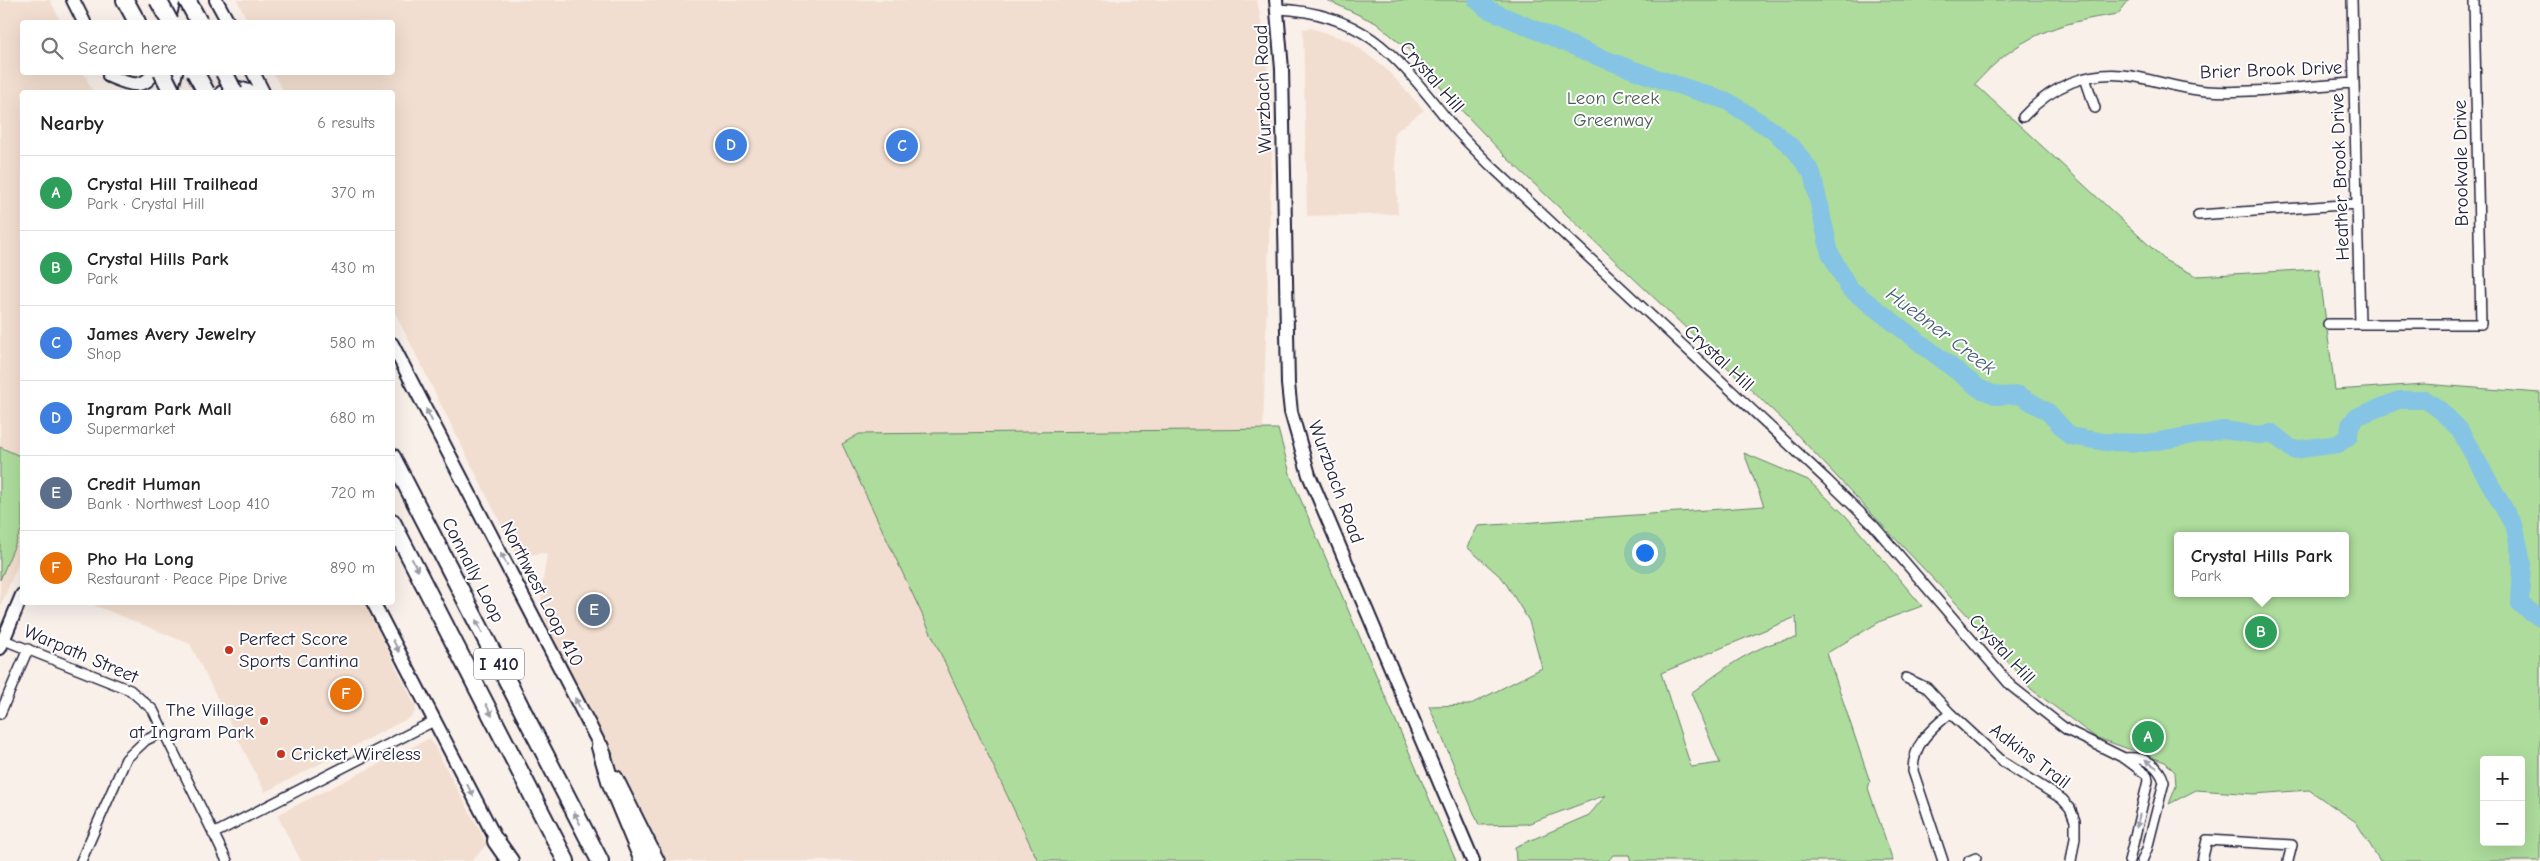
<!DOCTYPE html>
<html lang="en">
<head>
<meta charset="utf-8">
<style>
	:root { --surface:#fff; --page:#f2f2f2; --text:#222; --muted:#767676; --line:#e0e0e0; --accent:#2563eb }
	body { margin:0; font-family:"Comic Neue",sans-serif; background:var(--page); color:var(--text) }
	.controls { position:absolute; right:15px; bottom:15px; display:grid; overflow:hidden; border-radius:5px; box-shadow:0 5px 20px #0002 }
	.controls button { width:45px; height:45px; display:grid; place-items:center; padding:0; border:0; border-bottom:1px solid var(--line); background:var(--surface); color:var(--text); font:25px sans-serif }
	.you { position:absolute; left:1644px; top:552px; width:18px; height:18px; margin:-12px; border:4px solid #fff; border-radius:50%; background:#1a73e8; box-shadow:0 0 0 8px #1a73e833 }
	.badge { display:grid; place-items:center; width:32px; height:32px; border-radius:50%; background:var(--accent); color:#fff; font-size:16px; font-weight:700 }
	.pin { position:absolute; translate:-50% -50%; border:2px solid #fff; box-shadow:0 1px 5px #0006 }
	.popup { position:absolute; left:2174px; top:532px; width:175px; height:65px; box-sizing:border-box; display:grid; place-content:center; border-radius:5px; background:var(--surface); filter:drop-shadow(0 1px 4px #0005); font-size:16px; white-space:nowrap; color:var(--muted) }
	.popup b { font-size:19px; color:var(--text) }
	.popup::after { content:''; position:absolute; left:50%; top:100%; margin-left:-10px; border:10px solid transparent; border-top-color:var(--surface) }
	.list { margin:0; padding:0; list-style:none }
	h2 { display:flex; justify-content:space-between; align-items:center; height:65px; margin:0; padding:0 20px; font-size:21px }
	h2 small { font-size:16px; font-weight:400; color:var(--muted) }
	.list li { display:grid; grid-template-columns:32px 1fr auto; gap:15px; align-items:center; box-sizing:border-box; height:75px; padding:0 20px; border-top:1px solid var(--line) }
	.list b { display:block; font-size:19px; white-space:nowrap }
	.list p { margin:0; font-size:16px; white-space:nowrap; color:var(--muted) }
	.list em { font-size:16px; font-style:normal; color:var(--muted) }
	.icon { flex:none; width:28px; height:28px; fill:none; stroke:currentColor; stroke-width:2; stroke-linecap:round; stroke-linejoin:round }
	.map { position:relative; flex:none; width:2540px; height:861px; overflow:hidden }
	.search { position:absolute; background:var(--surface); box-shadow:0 5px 20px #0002; left:20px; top:20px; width:375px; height:55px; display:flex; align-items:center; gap:12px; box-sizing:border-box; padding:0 18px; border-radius:5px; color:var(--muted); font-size:19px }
	.panel { position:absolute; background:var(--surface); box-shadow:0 5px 20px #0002; left:20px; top:90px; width:375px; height:515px; border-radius:5px }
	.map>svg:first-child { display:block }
	.built { fill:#f2ded0 }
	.green { fill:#addc9c; stroke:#687f6c; fill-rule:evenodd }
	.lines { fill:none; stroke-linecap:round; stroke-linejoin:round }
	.river { stroke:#85c4e5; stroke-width:18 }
	.minor-casing { stroke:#22223b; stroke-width:12 }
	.secondary-casing { stroke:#22223b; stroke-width:16 }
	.motorway-casing { stroke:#22223b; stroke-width:20 }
	.minor { stroke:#fff; stroke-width:9 }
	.secondary { stroke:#fff; stroke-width:12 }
	.motorway { stroke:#fff; stroke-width:16 }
	.motorway-bridge-casing { stroke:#22223b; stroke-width:20; stroke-linecap:butt }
	.motorway-bridge { stroke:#fff; stroke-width:16 }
	.oneway { fill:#9c9ca7 }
	.poi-dot { fill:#c8321e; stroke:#fff; stroke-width:2 }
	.labels { text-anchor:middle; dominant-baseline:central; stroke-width:4; stroke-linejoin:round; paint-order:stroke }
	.shield { fill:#fff; stroke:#646476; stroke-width:1 }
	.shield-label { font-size:18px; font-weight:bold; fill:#22223b }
	.street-label { font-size:19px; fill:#22223b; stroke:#fff }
	.park-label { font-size:19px; fill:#4c5a58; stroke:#fff }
	.poi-label { font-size:19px; fill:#22223b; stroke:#fff; text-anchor:start }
	.water-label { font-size:20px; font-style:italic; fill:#455b76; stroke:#fff }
</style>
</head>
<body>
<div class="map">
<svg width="2540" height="861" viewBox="0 0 2540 861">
	<rect width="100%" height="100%" fill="#f9f0ea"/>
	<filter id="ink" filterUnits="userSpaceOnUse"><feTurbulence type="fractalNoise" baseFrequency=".02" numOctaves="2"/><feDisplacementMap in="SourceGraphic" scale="10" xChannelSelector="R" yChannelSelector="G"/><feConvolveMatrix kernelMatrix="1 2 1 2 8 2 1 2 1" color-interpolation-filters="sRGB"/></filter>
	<g filter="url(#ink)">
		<path class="built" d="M0,0H50L61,22H22V72L84,73L93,92H22V555L0,607Z
			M237,0H1257L1264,36L1273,117L1263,430L859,434L843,444L1038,861H663L552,639L544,616L541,594L547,553L517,556L393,309L392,92H284L273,73L392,72V22H248Z
			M1311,28L1350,41L1385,68L1424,110L1394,133L1398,214L1307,216L1303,29Z
			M89,603H364L416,707L415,712L411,717L265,792L190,644Z
			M430,738L487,844L472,861H301L277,815Z"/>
		<path class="green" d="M1327,0H2129L2118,14C2055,23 2018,36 1975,84L2166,261L2197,276L2319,269L2335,390L2424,384L2540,393V861H2380L2356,822L2309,790L2254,794L2196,790L2169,804L2176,786L2175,772L2165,762L2095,737L2031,689L1972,620L1787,424L1507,158L1444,92L1422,61L1376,23ZM2177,536H2345V593H2177ZM2484,760H2521V842H2484Z
			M1278,429L1291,477L1456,861H1038L842,444L859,434Z
			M0,447L22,457V528L0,580Z
			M1744,453L1808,480L1846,516L1922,606L1881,621L1827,653L1870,782L1868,788L1893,861H1631L1629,855H1613L1608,861H1516L1515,847L1589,815L1606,795L1527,824L1479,825L1429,706L1469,705L1542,668L1529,621L1503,579L1467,547L1478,526L1764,506ZM1796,617L1797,638C1757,642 1723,670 1691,693L1720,763L1691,767L1661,673Z"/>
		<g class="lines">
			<path class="river" d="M1477,0L1487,9L1596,56L1650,76L1727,101L1772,130L1794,149L1812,173L1830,253L1849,288L1980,389L1998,396L2019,395L2048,412L2070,436L2105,442L2146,443L2223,430L2259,435L2272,433L2293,450L2338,444L2349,436L2350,425L2356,417L2399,400H2426L2440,410L2459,429L2515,528L2522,563L2520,604L2540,618"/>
			<defs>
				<path id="minor" d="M2352,0L2360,324
					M1278,9C1372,13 1402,65 1456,130C1467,142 1479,154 1490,165L1827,480L1874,526L2011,686L2067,730L2124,758L2147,775L2148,781L2129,861
					M2085,78L2095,108
					M2023,117C2051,86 2089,69 2131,76C2156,80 2180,89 2206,91C2255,94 2305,86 2354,83
					M2198,215L2357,204
					M2328,324H2481L2474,0
					M4,640L130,690L153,710L227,861
					M1906,678L1927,688L1950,713L2003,762L2062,799L2070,808L2075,821V838L2071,861
					M0,714L28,649
					M2124,758C2143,756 2159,764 2164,782L2147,849L2142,861
					M213,834L434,721
					M81,861L126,759L146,740L163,732
					M1943,861L1913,771C1913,744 1930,730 1950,713
					M1969,861L1976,858
					M2202,861L2207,840L2292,845L2288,861"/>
				<path id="secondary" d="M73,0L84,22
					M216,0L228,22
					M1276,0L1282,69L1288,384L1291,412L1309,475L1473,861
					M168,22L174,0
					M253,72L263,92
					M109,76C126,83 143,92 154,72
					M171,92L176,72
					M222,92L235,87L253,92
					M392,344L605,755
					M373,602L501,849
					M0,648L22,595
					M616,777L658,861"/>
				<path id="motorway" d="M125,0L137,22
					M392,457L600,861
					M392,522L566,861
					M600,747L611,784L643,861
					M496,841L510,861"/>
			</defs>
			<use href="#minor" class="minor-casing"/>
			<use href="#secondary" class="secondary-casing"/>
			<use href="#motorway" class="motorway-casing"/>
			<use href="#minor" class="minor"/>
			<use href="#secondary" class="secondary"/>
			<use href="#motorway" class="motorway"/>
			<defs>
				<path id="motorway-bridge" d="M158,0L170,22
					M187,0L199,22
					M162,72L172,92
					M195,72L206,92
					M224,72L234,92"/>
			</defs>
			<use href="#motorway-bridge" class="motorway-bridge-casing"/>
			<use href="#motorway-bridge" class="motorway-bridge"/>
		</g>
		<defs><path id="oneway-solid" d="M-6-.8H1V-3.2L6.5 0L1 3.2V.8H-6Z" transform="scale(1.25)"/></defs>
		<g class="oneway">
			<use href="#oneway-solid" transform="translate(429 415) rotate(-117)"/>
			<use href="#oneway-solid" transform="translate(504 559) rotate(-118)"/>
			<use href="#oneway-solid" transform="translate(415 565) rotate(63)"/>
			<use href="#oneway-solid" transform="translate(479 626) rotate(-117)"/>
			<use href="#oneway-solid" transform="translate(396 646) rotate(63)"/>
			<use href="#oneway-solid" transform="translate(578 704) rotate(-117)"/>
			<use href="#oneway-solid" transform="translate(489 710) rotate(63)"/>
			<use href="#oneway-solid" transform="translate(2151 764) rotate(-148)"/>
			<use href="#oneway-solid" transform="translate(470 790) rotate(63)"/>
			<use href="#oneway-solid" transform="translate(577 818) rotate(-117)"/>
			<use href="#oneway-solid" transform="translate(2138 821) rotate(104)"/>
		</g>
	</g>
	<g class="poi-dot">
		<circle cx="229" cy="650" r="5"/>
		<circle cx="264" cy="721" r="5"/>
		<circle cx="281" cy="754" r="5"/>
	</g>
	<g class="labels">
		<rect class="shield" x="474" y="648.5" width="50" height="31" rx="4"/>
		<g class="shield-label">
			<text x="499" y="664">I 410</text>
		</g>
		<g class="street-label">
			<text transform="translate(2271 70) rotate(-2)">Brier Brook Drive</text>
			<text transform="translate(1432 77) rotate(49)">Crystal Hill</text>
			<text transform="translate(1263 89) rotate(-92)">Wurzbach Road</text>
			<text transform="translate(2461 163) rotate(-91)">Brookvale Drive</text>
			<text transform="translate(2340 177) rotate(-92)">Heather Brook Drive</text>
			<text transform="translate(1719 358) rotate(43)">Crystal Hill</text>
			<text transform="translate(1336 482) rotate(70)">Wurzbach Road</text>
			<text transform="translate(473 570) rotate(63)">Connally Loop</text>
			<text transform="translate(542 594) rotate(63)">Northwest Loop 410</text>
			<text transform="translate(2002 649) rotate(47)">Crystal Hill</text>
			<text transform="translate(81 654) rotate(23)">Warpath Street</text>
			<text transform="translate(2030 756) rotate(37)">Adkins Trail</text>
		</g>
		<g class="park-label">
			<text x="1613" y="98">Leon Creek<tspan x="1613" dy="22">Greenway</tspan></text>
		</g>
		<g class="poi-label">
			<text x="239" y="639">Perfect Score<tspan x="239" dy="22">Sports Cantina</tspan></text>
			<text x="254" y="710" text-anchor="end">The Village<tspan x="254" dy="22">at Ingram Park</tspan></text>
			<text x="291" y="754">Cricket Wireless</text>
		</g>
		<g class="water-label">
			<text transform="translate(1941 331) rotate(37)">Huebner Creek</text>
		</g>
	</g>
</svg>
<div class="controls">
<button>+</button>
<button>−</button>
</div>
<div class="you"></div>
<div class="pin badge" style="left:2148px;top:737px;background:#2e9e5b">A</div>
<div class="pin badge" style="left:2261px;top:632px;background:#2e9e5b">B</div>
<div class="popup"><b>Crystal Hills Park</b>Park</div>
<div class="pin badge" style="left:902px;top:146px;background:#3f7fe0">C</div>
<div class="pin badge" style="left:731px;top:145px;background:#3f7fe0">D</div>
<div class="pin badge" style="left:594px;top:610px;background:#5c6f8a">E</div>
<div class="pin badge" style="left:346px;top:694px;background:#e8710a">F</div>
<div class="search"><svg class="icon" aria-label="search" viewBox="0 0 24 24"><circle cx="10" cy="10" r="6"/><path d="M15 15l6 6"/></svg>Search here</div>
<section class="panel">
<h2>Nearby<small>6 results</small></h2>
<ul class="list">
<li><span class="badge" style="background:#2e9e5b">A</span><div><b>Crystal Hill Trailhead</b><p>Park · Crystal Hill</p></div><em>370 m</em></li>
<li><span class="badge" style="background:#2e9e5b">B</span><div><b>Crystal Hills Park</b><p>Park</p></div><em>430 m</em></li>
<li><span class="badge" style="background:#3f7fe0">C</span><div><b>James Avery Jewelry</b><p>Shop</p></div><em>580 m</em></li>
<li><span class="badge" style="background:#3f7fe0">D</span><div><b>Ingram Park Mall</b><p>Supermarket</p></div><em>680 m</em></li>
<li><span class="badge" style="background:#5c6f8a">E</span><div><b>Credit Human</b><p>Bank · Northwest Loop 410</p></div><em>720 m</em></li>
<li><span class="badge" style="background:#e8710a">F</span><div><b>Pho Ha Long</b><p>Restaurant · Peace Pipe Drive</p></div><em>890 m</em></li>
</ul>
</section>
</div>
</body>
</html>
